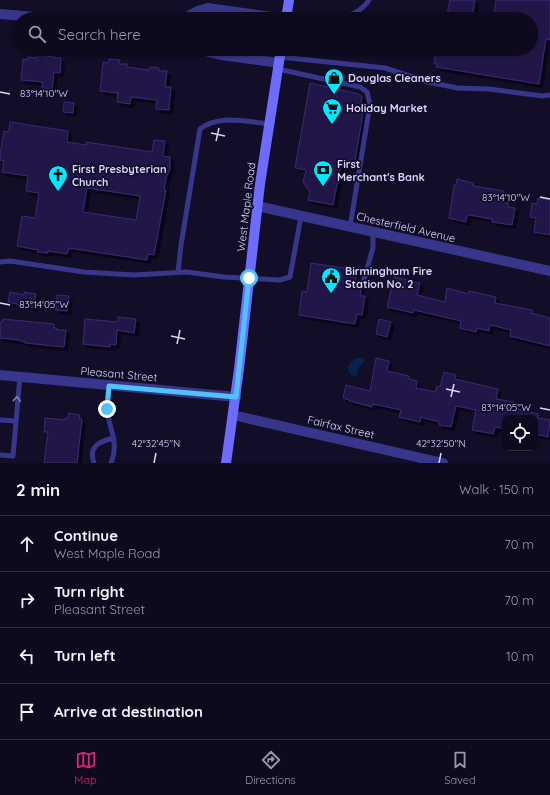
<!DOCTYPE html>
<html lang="en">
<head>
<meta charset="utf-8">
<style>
	:root { --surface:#0e0a1e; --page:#171327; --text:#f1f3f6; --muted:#9b9aa4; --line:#2e2b3c; --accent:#db2777 }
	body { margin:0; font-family:Quicksand,sans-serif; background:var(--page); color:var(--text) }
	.controls { position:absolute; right:12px; bottom:12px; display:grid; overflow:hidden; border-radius:8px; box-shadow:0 1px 3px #0004 }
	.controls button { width:36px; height:36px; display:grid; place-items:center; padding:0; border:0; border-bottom:1px solid var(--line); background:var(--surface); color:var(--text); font:20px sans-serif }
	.stop { position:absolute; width:12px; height:12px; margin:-9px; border:3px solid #4fc3f7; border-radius:50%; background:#fff }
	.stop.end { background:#4fc3f7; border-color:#fff; box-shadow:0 1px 4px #0008 }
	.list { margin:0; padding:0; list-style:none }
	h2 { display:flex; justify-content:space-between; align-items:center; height:52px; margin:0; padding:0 16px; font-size:17px }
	h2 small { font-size:13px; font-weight:400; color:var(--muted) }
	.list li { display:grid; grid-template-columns:26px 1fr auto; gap:12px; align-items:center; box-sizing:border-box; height:56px; padding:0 16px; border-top:1px solid var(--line) }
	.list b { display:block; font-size:15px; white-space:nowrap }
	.list p { margin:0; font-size:13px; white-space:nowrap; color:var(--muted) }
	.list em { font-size:13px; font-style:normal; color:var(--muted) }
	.icon { flex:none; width:22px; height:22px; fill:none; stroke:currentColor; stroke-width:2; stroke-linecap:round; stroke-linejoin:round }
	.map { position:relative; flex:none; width:550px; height:463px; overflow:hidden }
	.search { position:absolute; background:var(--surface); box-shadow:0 1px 3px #0004; left:12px; right:12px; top:12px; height:44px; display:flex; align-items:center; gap:10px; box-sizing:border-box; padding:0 14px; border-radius:22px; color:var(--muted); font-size:15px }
	.sheet { height:276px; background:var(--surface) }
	nav { display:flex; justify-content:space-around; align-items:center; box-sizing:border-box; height:56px; border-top:1px solid var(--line); background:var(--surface); font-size:11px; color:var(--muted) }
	nav a { display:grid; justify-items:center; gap:2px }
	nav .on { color:var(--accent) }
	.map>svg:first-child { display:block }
	.water { fill:#09224c }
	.building { fill:#22194a; stroke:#382977; fill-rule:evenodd; filter:url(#shadow) }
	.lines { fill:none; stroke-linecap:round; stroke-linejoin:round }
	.service { stroke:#38368a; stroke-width:5 }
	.minor { stroke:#38368a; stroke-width:10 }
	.secondary { stroke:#6d6cff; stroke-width:10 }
	.oneway { stroke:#807ebf }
	.route { stroke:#4fc3f7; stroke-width:5 }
	.ticks { fill:none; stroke:#d9d5ff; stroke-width:1.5 }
	.labels { text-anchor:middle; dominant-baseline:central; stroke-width:3.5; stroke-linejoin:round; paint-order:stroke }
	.poi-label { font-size:11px; font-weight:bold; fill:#d9d5ff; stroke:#120e28; text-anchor:start }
	.street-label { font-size:11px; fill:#d9d5ff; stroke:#120e28 }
	.ticks-label { font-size:10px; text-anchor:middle; fill:#d9d5ff; stroke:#120e28; stroke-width:3.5; stroke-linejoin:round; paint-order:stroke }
</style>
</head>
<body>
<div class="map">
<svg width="550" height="463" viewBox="0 0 550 463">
	<defs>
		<filter id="shadow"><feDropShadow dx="3.5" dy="3.5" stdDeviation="0" flood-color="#0009"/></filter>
	</defs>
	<rect width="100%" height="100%" fill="#120e28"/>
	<path class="water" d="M357,358H362L364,359V362L359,367L357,375C353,377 349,375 348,371C347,364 352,361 357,358Z"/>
	<path class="building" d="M450,0H475L472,19H446Z
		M496,0H550V40L546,39L539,84L436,67L437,64L434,63L436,51H440V49H531V19H493Z
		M37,55L61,58L60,73L54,72L52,89L42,88L43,82L21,80L23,59L28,60V57L37,58Z
		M109,59L120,60L119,64H127V67L149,70L150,67L159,68V71H167L165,87H171L169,110L156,109L157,100L131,97L130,104L117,102L118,93L100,91L103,62L109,63Z
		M310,83L359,94L362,97L360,106L364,107L354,167L341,164L333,205L308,200L310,192L303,182L306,170L295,168Z
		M64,102L74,103L73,113L63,112Z
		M10,122L68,131L67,142L86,145V142L152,152L154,140L165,141L163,156L170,157V169L166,178L164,190H166L154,255L148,254L147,260L69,248L67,254L48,251V253L37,252L38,250L17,246L22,216L35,218L39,193L26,191L28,176L2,172L4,161L0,160V155L4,131L9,132ZM87,188L140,196L136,220L83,212Z
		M457,179L473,183V186L504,191L502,202L508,203V207L515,208L512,225L492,222V219L469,215L467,216L466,222L449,218L454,185H456Z
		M538,198L550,200V235L534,232L536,218L530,217L532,203L537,204Z
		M311,263L357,270L355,281L362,282L360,296H365L362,315L357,314L355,324L299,315L302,291L307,292Z
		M394,277L420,283L417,295L445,302L447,288L469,294V291L496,297L495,303L532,310V313L550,318V346L510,336L511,330L490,325L489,331L477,328L476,332L460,328L461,321L414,310L413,313L387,307Z
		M10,292L24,295V292L36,294L33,308L8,302Z
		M57,295L69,296L67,311L56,310Z
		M118,317L136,319L134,333L117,330L116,345L110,344V347L83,344L85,319L118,322Z
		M3,319L54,324V328H57V330H66L64,347L25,343V342L20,341V340L0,338V322H2Z
		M379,319L391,322L387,337L376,334Z
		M376,358L389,361L387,371L409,376V379L417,381L416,388L435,392L437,386L440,387L444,372L456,375L455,379L498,389L496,399L514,402L512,408L538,414V418L550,420L548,437L535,434V418H505V429L495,427L493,434L472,430L476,410L456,406L451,427L439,425V422L421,417L420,422L399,417L401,410L373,404L372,407L349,401V400L343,398L346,385L370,391Z
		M69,413L80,415L79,419H82L77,463H44L48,432H44L45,418L65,420V418H68Z"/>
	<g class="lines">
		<path class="service" d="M338,19C351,15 362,11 369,0
			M280,57L385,68L428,82L448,86L457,88L489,89L542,96L550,95
			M278,69L360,87L367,92L370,104L350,227
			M0,262L10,261L84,272L134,275L187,272L224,277L280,280L290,277L301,216
			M178,272L181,245L200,129C218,114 247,122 270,124
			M364,279L373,248V232
			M109,386C108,393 107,400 107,408C108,427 120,442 111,463
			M0,420L15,421
			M0,455L13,456L20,376
			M94,463C88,446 100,441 114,438"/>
		<path class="minor" d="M0,14L57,19
			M183,19L198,11L208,8L286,19
			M196,49L221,55L279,63
			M257,206L550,271
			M0,375L236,397
			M233,415L443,463"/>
		<path class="secondary" d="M286,19L289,0
			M226,463L239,369L260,184L281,49"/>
	</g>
	<defs><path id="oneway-chevron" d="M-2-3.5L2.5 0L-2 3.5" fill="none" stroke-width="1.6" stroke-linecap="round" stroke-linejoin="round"/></defs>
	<use class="oneway" href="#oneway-chevron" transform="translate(17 399) rotate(-84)"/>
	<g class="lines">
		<path class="route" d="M107,409L109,386L236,397L249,278"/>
	</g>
	<path class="ticks" d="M0,92L10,94M211,133L225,136M216,141L219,128M540,197L550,199M0,303L10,305M171,336L185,339M177,344L180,330M446,389L460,392M451,397L454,384M540,408L550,410M154,463L156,453M439,463L441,453"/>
	<defs>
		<symbol id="shop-pin" viewBox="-11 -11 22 30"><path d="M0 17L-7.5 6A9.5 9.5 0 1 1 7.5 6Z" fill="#01e9ff" stroke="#120e28"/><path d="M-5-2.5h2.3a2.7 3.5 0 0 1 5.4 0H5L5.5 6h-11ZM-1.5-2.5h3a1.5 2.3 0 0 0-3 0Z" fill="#111"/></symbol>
		<symbol id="supermarket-pin" viewBox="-11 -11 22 30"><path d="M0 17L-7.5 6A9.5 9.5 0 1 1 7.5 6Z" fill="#01e9ff" stroke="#120e28"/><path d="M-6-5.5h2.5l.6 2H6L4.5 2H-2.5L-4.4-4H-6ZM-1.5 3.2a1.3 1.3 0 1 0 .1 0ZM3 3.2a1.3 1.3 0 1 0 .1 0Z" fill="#111"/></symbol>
		<symbol id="bank-pin" viewBox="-11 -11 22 30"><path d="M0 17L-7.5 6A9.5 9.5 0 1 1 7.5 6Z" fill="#01e9ff" stroke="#120e28"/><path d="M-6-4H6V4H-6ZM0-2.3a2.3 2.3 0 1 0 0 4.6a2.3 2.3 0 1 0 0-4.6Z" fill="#111"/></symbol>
		<symbol id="church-pin" viewBox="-11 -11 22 30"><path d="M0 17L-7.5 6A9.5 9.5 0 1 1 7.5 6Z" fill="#01e9ff" stroke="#120e28"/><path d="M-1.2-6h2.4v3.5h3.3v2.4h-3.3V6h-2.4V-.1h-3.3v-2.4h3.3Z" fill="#111"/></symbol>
		<symbol id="civic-pin" viewBox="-11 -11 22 30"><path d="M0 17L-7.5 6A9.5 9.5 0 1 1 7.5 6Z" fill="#01e9ff" stroke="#120e28"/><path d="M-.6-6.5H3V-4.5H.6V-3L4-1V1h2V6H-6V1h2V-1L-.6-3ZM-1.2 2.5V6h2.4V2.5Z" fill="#111"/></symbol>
	</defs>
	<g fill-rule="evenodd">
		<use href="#shop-pin" x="323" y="67" width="22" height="30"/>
		<use href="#supermarket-pin" x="321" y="97" width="22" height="30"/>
		<use href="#bank-pin" x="312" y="159" width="22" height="30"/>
		<use href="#church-pin" x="47" y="164" width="22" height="30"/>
		<use href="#civic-pin" x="320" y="266" width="22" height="30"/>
	</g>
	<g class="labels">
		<g class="poi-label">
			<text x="348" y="78">Douglas Cleaners</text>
			<text x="346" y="108">Holiday Market</text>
			<text x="337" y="164">First<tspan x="337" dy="13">Merchant's Bank</tspan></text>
			<text x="72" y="169">First Presbyterian<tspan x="72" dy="13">Church</tspan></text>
			<text x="345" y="271">Birmingham Fire<tspan x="345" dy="13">Station No. 2</tspan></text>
		</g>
		<g class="street-label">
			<text transform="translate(246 207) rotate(-83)">West Maple Road</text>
			<text transform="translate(406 227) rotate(13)">Chesterfield Avenue</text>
			<text transform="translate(119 374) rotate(5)">Pleasant Street</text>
			<text transform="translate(341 427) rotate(13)">Fairfax Street</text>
		</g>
	</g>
	<g class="ticks-label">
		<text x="44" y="97">83°14'10"W</text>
		<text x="506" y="201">83°14'10"W</text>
		<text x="44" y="308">83°14'05"W</text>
		<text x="506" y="411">83°14'05"W</text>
		<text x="156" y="447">42°32'45"N</text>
		<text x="441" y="447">42°32'50"N</text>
	</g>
</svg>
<div class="controls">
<button><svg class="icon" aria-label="locate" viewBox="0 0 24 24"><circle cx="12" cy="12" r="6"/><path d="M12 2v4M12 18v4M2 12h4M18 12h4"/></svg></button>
</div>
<div class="stop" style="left:249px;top:278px"></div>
<div class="stop end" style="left:107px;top:409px"></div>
<div class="search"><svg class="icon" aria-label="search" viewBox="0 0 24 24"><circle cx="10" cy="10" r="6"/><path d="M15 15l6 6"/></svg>Search here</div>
</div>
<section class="sheet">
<h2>2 min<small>Walk · 150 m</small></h2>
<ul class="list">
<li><svg class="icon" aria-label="ahead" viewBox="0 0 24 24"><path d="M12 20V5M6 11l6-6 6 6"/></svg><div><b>Continue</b><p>West Maple Road</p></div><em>70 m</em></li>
<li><svg class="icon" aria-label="right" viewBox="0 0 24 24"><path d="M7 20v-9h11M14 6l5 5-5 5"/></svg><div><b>Turn right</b><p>Pleasant Street</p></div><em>70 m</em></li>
<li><svg class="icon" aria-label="left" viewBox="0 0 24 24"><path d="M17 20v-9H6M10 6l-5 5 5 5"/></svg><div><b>Turn left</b></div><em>10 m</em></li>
<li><svg class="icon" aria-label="arrive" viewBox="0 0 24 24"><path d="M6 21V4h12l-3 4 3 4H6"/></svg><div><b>Arrive at destination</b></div></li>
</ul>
</section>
<nav>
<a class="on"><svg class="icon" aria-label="map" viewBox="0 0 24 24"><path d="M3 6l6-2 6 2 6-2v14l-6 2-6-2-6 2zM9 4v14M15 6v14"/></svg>Map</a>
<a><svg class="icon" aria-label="directions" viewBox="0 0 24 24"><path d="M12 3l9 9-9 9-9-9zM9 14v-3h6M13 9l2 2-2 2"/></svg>Directions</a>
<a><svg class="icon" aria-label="saved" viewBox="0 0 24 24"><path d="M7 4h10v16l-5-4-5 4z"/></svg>Saved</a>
</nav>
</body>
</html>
